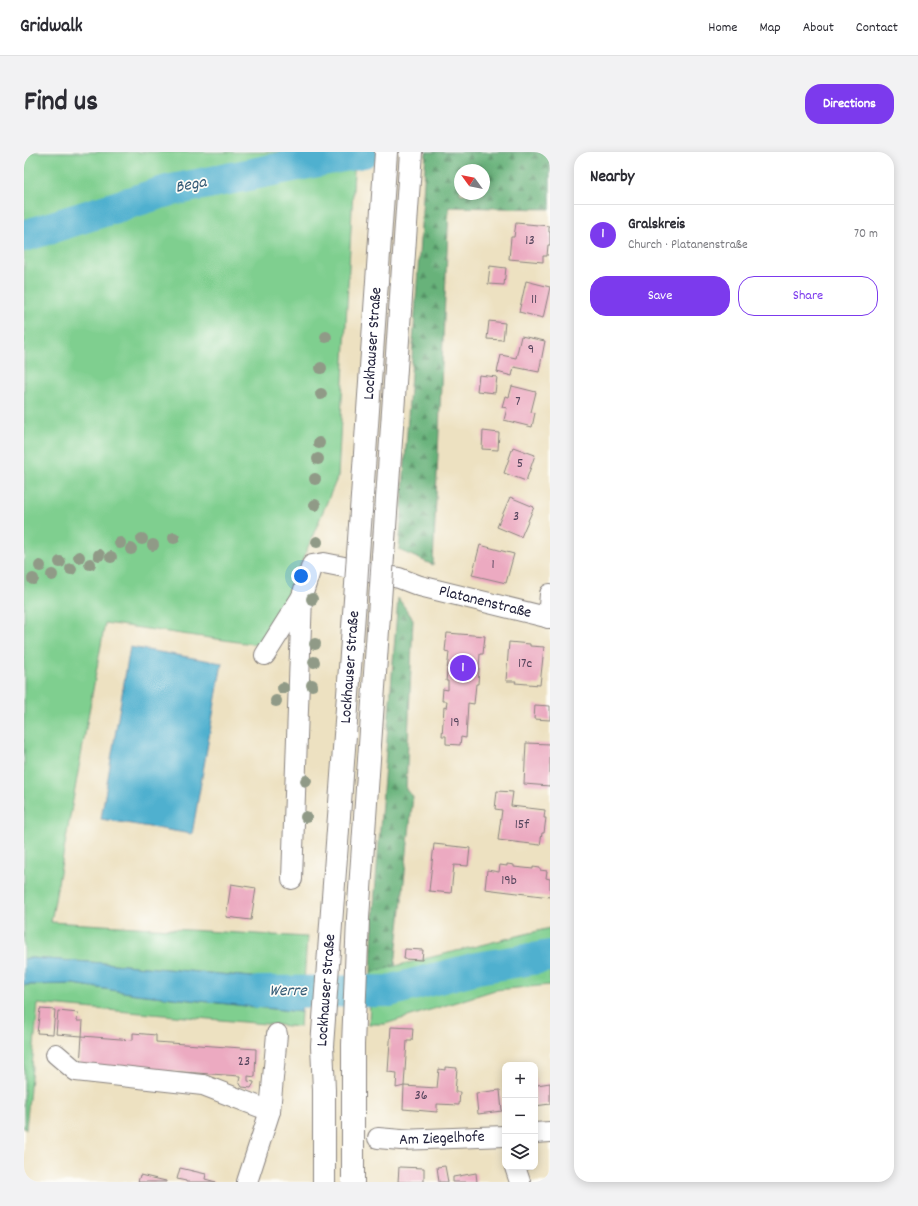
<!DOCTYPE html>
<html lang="en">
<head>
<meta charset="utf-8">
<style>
	:root { --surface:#fff; --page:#f2f2f3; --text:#2b2b33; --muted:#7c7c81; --line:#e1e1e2; --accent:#7c3aed }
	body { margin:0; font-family:Dekko,sans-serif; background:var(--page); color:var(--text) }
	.controls { position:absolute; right:12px; bottom:12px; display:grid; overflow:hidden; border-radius:8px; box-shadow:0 2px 10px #0003 }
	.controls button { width:36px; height:36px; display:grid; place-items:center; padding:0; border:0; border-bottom:1px solid var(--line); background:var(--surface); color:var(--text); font:20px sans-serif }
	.compass { position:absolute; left:430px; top:12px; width:36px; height:36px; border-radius:50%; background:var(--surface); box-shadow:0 2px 10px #0003; rotate:303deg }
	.you { position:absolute; left:277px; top:424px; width:14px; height:14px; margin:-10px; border:3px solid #fff; border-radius:50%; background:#1a73e8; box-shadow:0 0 0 6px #1a73e833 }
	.badge { display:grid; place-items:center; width:26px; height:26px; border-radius:50%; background:var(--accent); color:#fff; font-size:13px; font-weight:700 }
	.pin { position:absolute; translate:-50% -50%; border:2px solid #fff; box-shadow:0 1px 4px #0006 }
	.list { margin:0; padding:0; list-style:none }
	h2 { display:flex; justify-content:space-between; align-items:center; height:52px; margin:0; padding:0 16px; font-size:17px }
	h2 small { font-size:13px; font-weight:400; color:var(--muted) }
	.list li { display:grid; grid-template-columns:26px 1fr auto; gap:12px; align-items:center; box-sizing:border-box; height:60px; padding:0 16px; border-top:1px solid var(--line) }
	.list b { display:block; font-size:15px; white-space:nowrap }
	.list p { margin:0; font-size:13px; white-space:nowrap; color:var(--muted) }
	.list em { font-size:13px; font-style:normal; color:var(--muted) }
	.actions { display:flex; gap:8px; padding:12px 16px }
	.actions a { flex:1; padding:9px 0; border:1px solid var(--accent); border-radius:16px; text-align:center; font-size:14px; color:var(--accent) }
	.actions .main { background:var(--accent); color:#fff }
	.icon { flex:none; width:22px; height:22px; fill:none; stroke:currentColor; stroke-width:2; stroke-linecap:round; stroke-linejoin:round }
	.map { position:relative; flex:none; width:526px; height:1030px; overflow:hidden; border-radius:16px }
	header { display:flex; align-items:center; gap:24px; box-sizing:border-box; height:56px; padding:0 20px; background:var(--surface); border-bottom:1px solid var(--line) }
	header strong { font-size:19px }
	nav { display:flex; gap:22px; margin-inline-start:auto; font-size:14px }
	.intro { display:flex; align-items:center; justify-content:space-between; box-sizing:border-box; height:96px; padding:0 24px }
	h1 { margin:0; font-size:28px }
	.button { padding:10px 18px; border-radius:16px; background:var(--accent); color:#fff; font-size:14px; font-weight:700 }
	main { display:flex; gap:24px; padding:0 24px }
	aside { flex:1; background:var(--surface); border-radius:16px; box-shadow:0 2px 10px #0003 }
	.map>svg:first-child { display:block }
	.green { fill:#7fcf8f; stroke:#507865 }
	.forest { fill:url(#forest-firs); stroke:#446a5a; fill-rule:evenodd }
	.water { fill:#50b0cf; stroke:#396985 }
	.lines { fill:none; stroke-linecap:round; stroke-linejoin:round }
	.river { stroke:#50b0cf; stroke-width:32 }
	.building { fill:#ecaac1 }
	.minor-casing { stroke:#88827e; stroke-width:22 }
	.major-casing { stroke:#88827e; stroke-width:24 }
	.minor { stroke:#fff; stroke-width:20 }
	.major { stroke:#fff; stroke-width:22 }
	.major-bridge-casing { stroke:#88827e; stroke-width:24; stroke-linecap:butt }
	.major-bridge { stroke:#fff; stroke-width:22 }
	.tree { fill:#909a87 }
	.labels { text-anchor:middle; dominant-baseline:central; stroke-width:3.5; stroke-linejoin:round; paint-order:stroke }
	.number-label { font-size:14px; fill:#54445c }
	.street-label { font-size:16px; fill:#22223b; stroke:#fdfcf7 }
	.water-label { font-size:17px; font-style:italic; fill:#345b76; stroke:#fdfcf7 }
</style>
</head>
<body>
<header>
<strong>Gridwalk</strong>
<nav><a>Home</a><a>Map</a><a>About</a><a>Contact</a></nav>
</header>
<div class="intro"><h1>Find us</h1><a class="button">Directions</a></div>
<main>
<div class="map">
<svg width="526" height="1030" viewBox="0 0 526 1030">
	<defs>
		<pattern id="forest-firs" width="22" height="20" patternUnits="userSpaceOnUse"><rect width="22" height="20" fill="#67b27a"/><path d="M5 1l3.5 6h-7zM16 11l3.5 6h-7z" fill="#549065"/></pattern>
	</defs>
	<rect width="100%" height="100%" fill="#fdfcf7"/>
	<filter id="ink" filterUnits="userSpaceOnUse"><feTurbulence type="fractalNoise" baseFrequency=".025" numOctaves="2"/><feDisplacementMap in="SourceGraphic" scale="8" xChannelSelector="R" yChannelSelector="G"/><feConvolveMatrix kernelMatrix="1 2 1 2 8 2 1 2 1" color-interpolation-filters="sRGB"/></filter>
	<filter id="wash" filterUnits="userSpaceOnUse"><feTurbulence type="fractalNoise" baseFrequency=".012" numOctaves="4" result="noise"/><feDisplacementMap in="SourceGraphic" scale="16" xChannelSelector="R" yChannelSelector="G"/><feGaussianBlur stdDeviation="0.9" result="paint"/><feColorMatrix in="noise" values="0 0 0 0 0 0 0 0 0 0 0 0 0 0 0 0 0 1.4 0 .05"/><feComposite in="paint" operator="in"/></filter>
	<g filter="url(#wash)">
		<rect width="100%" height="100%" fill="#ede1c1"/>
		<path class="green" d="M0,0H331L314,324L242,494L81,471L27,770L283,785L280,830L79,811L7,806L0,807Z
			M526,776V833L471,838L361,872H345L347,820Z
			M50,832L112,842L277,860L276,875L14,852L2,977L0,976V833Z"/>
		<path class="forest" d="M402,0H526V57L425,55L409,413L375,398ZM436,18H460V42H436Z
			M374,446L389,467L382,638L389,644L371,814L347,820L349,766Z"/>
		<path class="water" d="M106,495L198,511L168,682L77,667Z
			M7,806L79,811L280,830L277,860L112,842L50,832L0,833V807Z"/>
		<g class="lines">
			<path class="river" d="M0,84L143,39L339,0
				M235,840L365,839L453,816L526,804"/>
		</g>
		<g id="blocks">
			<path class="building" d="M492,71L525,74V80H526V93H524L523,104H519V110L485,107L487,85H490Z
				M466,114L482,116L480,133L464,132Z
				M502,129L526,135L519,166L495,160Z
				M465,169L481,171L479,188L463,187Z
				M497,184L521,189L515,220L490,215L488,224L473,220L477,203L492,206Z
				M455,223L473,225L471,241L453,239Z
				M488,234L512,240L507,260L511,261L508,275L480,268L483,256L478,255L481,244L485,245Z
				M459,279L475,281L474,298L458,297Z
				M489,295L511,303L502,329L480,321Z
				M486,345L510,355L497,385L473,375Z
				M456,393L490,402L482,431L448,423Z
				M423,481L461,484L459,502H456L454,532H452L450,552L444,551L442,586L437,585L436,593L422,592V584H418L420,555L422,556L423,549H418L419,537L424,538V529H422L425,500L421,499Z
				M485,490L506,492V494L520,495L516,533L491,531L492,529H482Z
				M511,553L526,554V568L510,567Z
				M502,591L526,592V634L500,632Z
				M473,639L489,640L487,654L521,658L520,666H522L520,681H518L516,693L474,688L478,658L471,657Z
				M410,692L446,696L444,714L430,713L427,741L405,739Z
				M483,712L490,713V715L509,717V715L516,716V718L523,719L522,726L526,727V745L461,737L463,718L475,720L476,713L483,714Z
				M207,732L232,736L227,768L202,765Z
				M381,797L399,798L398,808L380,807Z
				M16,857L31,858L29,882L13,881Z
				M34,859L54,861L53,869H59L58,884L32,882Z
				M367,875L389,876L388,889H383L380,934L372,936L373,921L364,920Z
				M109,881L132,883V890L232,897L231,925L224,924V929L230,930V931L227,936L218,935L215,930L216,924L56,913L58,884L109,888Z
				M421,915L433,916L431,940H436L435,953L413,952V960L379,957L380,934L413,936L415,917L421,918Z
				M511,925L513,933L526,931V952L511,954Z
				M476,938L478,959L454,962L452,941Z
				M421,1014L424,1030H415L413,1015Z
				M375,1015L400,1016V1030H374Z
				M156,1016L182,1022L181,1027L192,1030H162V1029L153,1027Z
				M452,1021L453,1030H429V1025Z
				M116,1023L142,1029V1030H114Z"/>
		</g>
	</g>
	<g filter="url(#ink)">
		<use href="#blocks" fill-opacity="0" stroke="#88827e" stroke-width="1"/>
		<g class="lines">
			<defs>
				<g id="minor">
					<path d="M524,466L526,442"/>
					<path d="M241,503L277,446"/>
					<path id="s1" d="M268,727L278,444L288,413L300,411L375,426L396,434L526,466"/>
					<path d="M32,902L52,919L179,933L246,959L253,882"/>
					<path d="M511,981L526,980"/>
					<path id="s2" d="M354,986L377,988L481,984"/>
					<path d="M491,1015L496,1030"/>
					<path d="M223,1030L246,959"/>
				</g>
				<g id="major">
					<path id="s3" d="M334,402L362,0"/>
					<path d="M359,404L387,0"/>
					<path id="s4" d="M300,1030V938L298,894L331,448"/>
					<path d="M329,1030V893L334,766L356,449"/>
				</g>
			</defs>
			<use href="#minor" class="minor-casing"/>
			<use href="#major" class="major-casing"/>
			<use href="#minor" class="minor"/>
			<use href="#major" class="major"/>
			<defs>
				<path id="major-bridge" d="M331,448L334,402
					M356,449L359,404"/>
			</defs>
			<use href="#major-bridge" class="major-bridge-casing"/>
			<use href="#major-bridge" class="major-bridge"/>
		</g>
		<g class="tree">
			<circle cx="302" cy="185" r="6"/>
			<circle cx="297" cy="216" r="6"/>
			<circle cx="297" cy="242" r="6"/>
			<circle cx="295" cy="291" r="6"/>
			<circle cx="294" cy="307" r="6"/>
			<circle cx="291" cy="327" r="6"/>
			<circle cx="291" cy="353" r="6"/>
			<circle cx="150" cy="386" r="6"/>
			<circle cx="118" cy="387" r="6"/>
			<circle cx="293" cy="390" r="6"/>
			<circle cx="96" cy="391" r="6"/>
			<circle cx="129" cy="393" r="6"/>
			<circle cx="107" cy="397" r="6"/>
			<circle cx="75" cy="403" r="6"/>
			<circle cx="55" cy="405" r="6"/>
			<circle cx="87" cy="405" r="6"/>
			<circle cx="36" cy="410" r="6"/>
			<circle cx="66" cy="412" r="6"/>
			<circle cx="16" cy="414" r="6"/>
			<circle cx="47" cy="417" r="6"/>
			<circle cx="28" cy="423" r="6"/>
			<circle cx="9" cy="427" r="6"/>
			<circle cx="288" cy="447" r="6"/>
			<circle cx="291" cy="492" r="6"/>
			<circle cx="290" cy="510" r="6"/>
			<circle cx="288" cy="533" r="6"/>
			<circle cx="259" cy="536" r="6"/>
			<circle cx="252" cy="549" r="6"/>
			<circle cx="282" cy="629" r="6"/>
			<circle cx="282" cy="665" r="6"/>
		</g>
	</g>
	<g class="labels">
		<g class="number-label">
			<text x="506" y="89">13</text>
			<text x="510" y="148">11</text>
			<text x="507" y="198">9</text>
			<text x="494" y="250">7</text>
			<text x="496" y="312">5</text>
			<text x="492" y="365">3</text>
			<text x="469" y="413">1</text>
			<text x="501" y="512">17c</text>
			<text x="431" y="571">19</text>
			<text x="498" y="673">15f</text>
			<text x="485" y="729">19b</text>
			<text x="220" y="910">23</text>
			<text x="397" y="944">36</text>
		</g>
		<g class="street-label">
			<text stroke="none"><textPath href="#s3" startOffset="211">Lockhauser Straße</textPath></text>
			<text stroke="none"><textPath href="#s1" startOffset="494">Platanenstraße</textPath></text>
			<text stroke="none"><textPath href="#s4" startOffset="516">Lockhauser Straße</textPath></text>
			<text stroke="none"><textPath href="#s4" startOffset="192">Lockhauser Straße</textPath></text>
			<text stroke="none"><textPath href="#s2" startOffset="64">Am Ziegelhofe</textPath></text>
		</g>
		<g class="water-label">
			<text transform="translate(167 34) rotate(-11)">Bega</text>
			<text x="264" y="840">Werre</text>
		</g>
	</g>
</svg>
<div class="controls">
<button>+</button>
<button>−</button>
<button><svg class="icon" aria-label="layers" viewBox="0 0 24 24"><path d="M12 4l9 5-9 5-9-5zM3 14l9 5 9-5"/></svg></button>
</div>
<svg class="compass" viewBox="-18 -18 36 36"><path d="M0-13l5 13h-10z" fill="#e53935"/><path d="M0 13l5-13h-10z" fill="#7c7c81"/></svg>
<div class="you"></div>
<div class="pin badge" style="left:439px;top:516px">1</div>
</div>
<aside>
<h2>Nearby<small></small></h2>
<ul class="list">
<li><span class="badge">1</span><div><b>Gralskreis</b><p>Church · Platanenstraße</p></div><em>70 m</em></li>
</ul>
<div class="actions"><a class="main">Save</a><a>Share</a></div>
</aside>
</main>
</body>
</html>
